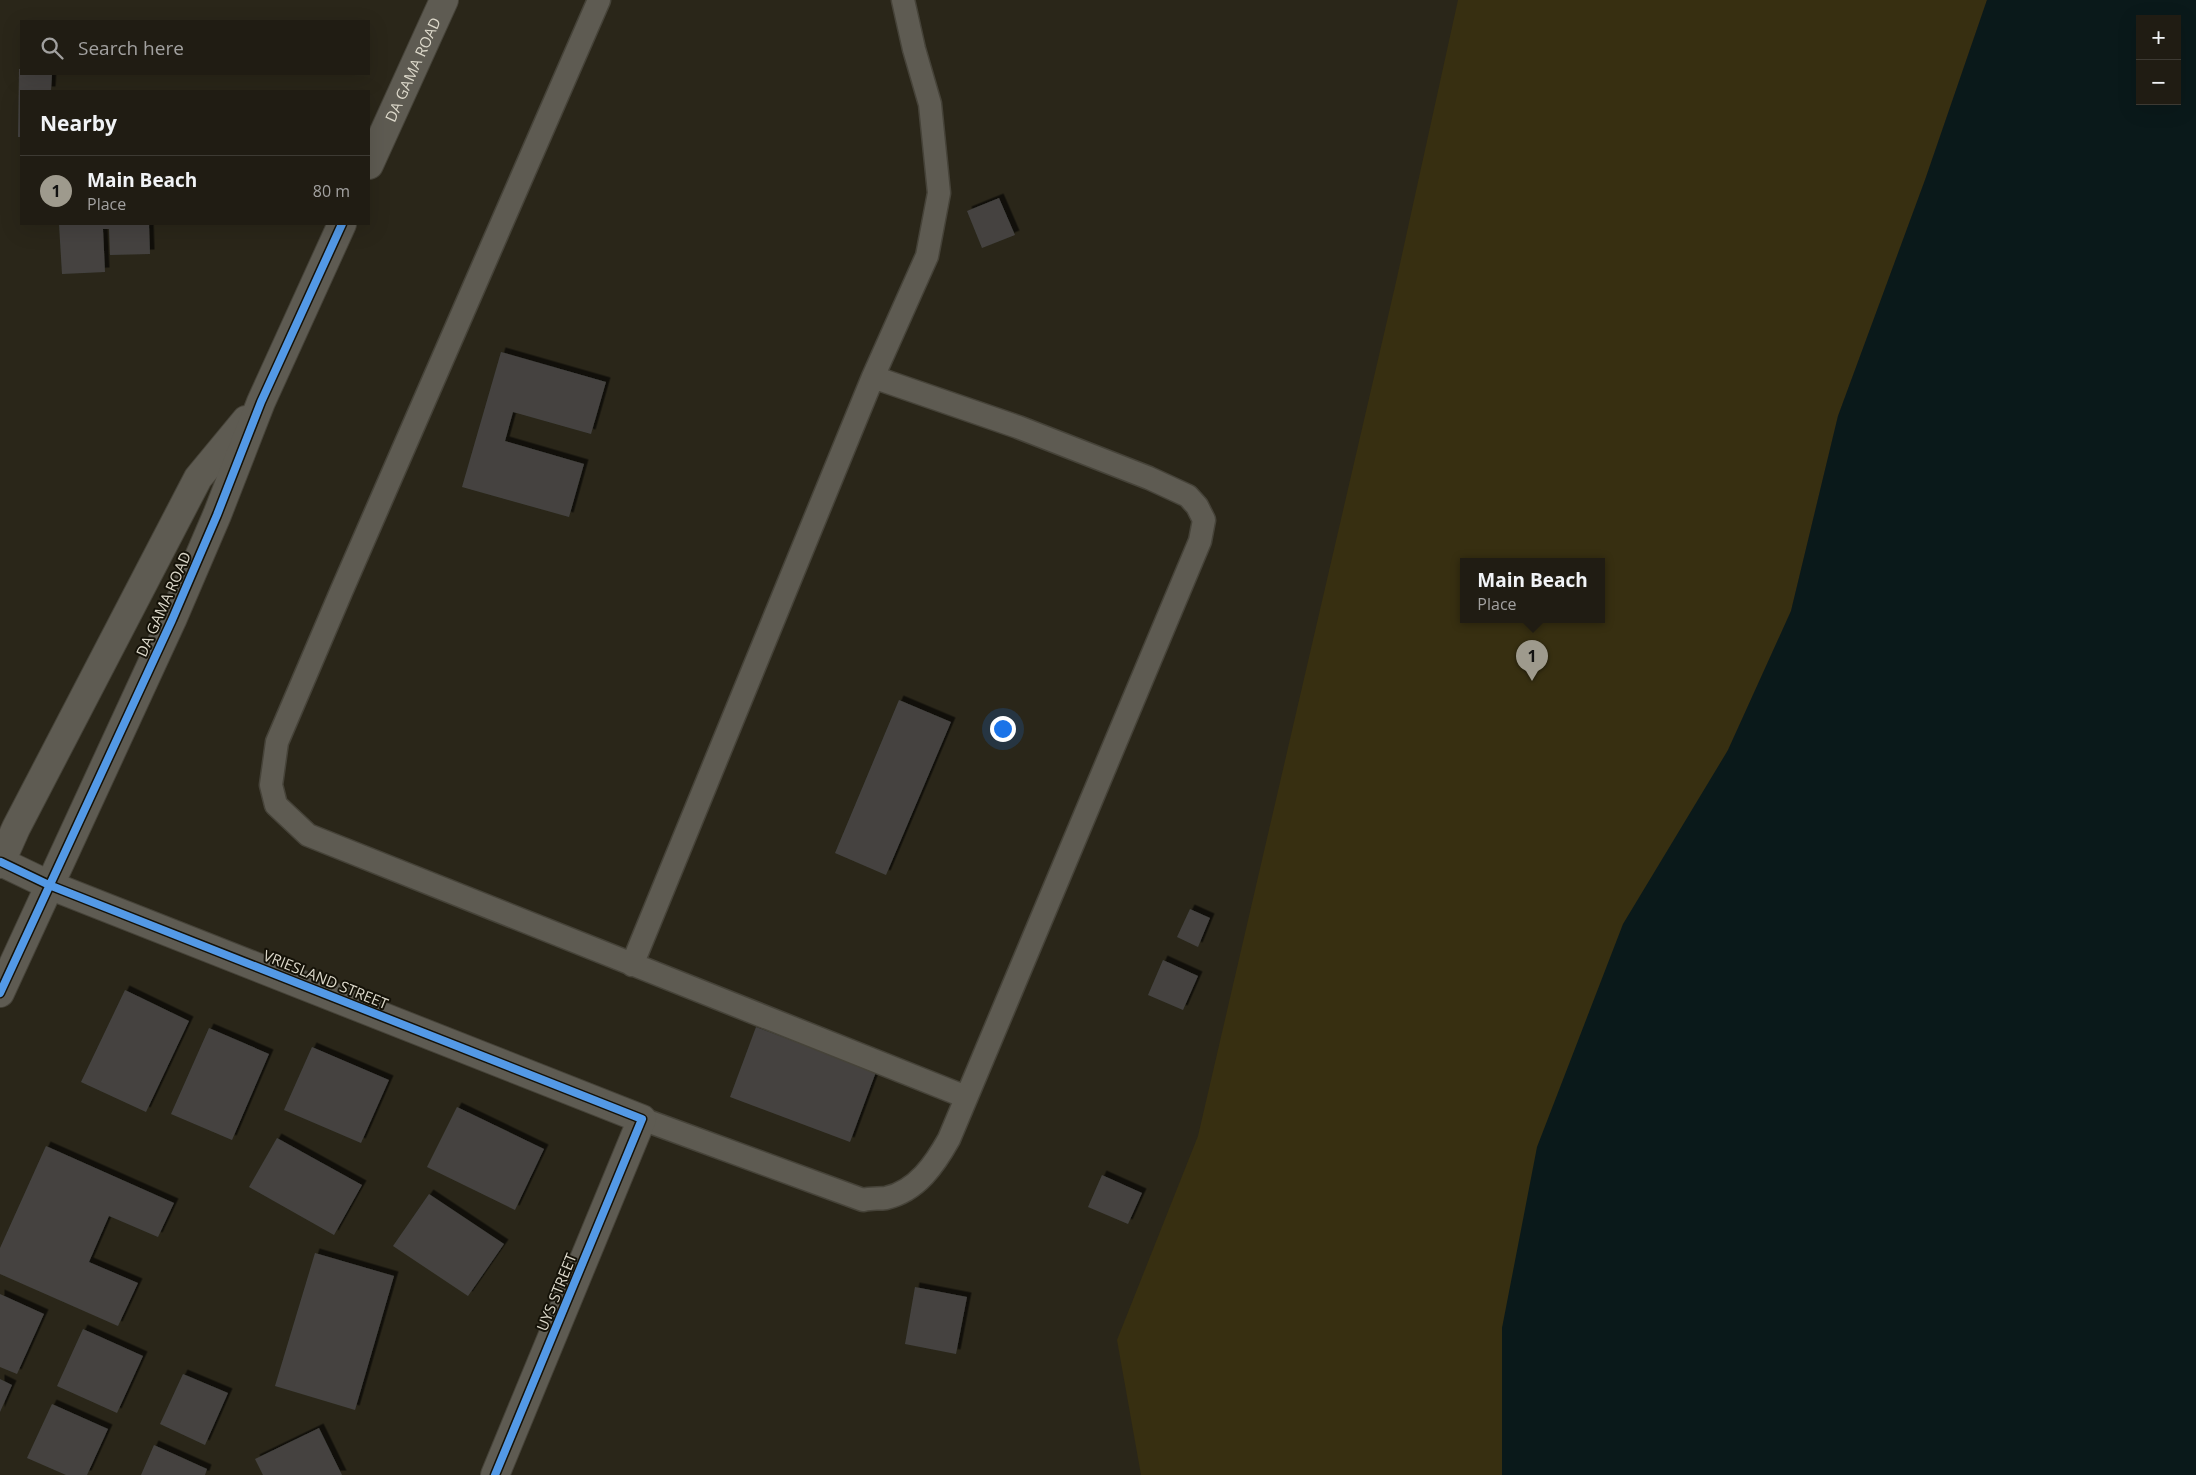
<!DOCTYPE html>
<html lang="en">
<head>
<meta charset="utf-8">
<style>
	:root { --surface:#201c13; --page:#2d2921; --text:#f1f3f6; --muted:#a2a1a0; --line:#3d3a33; --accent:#9e9a8d }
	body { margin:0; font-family:"Open Sans",sans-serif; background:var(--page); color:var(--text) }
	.controls { position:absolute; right:15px; top:15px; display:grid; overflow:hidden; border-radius:0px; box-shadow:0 5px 20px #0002 }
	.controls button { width:45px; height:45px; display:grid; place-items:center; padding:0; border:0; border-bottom:1px solid var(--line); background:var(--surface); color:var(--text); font:25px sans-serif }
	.you { position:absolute; left:1002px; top:728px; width:18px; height:18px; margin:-12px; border:4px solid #fff; border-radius:50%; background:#1a73e8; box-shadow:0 0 0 8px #1a73e833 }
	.badge { display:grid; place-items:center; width:32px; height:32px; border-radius:50%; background:var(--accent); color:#111; font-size:16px; font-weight:700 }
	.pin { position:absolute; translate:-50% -41px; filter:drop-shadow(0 1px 2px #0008) }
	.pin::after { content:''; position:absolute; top:26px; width:18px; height:15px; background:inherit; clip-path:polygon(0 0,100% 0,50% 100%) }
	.popup { position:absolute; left:1460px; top:558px; width:145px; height:65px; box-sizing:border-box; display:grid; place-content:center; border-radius:0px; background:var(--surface); filter:drop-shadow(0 1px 4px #0005); font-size:16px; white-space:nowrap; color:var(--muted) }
	.popup b { font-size:19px; color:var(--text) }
	.popup::after { content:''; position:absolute; left:50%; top:100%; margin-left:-10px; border:10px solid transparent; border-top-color:var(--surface) }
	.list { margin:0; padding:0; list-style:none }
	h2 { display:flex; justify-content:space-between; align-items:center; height:65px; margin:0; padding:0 20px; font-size:21px }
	h2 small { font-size:16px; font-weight:400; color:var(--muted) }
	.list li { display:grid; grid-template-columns:32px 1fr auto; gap:15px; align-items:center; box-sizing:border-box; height:70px; padding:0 20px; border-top:1px solid var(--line) }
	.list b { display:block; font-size:19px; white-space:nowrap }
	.list p { margin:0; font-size:16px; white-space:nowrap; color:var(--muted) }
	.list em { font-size:16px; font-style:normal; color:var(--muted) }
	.icon { flex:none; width:28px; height:28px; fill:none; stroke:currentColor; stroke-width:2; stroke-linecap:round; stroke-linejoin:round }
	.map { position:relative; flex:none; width:2196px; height:1475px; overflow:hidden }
	.search { position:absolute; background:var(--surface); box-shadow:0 5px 20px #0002; left:20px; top:20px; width:350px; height:55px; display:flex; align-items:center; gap:12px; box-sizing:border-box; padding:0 18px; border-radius:0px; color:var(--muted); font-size:19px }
	.panel { position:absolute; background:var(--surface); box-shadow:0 5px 20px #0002; left:20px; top:90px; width:350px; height:135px; border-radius:0px }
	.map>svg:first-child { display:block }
	.sand { fill:#372f11; fill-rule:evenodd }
	.water { fill:#0a191a; fill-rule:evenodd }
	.building { fill:#444341; filter:url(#shadow) }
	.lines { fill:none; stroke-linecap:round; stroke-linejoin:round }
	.service-casing { stroke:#464339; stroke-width:25 }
	.minor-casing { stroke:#464339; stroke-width:30 }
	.tertiary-casing { stroke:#464339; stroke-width:30 }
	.service { stroke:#5e5b52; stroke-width:22 }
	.minor { stroke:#5e5b52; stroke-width:28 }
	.tertiary { stroke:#5e5b52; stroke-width:28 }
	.cycleway-casing { stroke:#151208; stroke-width:11 }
	.cycleway { stroke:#5399e6; stroke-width:8 }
	.labels { text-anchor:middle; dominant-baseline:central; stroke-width:4; stroke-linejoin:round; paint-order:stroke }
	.street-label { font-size:15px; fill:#ddd9cb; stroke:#151208 }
</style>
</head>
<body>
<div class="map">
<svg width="2196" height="1475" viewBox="0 0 2196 1475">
	<defs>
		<filter id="shadow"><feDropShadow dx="4.5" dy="-4.5" stdDeviation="0" flood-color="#0009"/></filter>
	</defs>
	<rect width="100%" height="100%" fill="#2a2619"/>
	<path class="sand" d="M1458,0H1987L1925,180L1838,416L1791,611L1728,750L1502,1328V1475H1141L1117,1340L1198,1136L1396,282ZM1463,562H1601V620H1463Z"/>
	<path class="water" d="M1987,0H2196V1475H1502V1328L1537,1147L1623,924L1728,750L1791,611L1838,416L1925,180ZM2140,19H2177V101H2140Z"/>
	<path class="building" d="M19,69H21V74H52L51,91H21V137H18Z
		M999,198L1015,235L982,248L967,211Z
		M59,224H149L150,254L110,255L109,229H103L105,272L62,274Z
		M501,352L606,382L591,434L513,412L505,441L584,464L569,517L462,487Z
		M899,700L951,722L886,875L835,853Z
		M1190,909L1210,918L1198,947L1177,937Z
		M1163,960L1198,976L1183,1010L1148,995Z
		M125,990L189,1021L146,1112L81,1082Z
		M756,1027L876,1072L850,1142L730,1097Z
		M209,1028L269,1054L232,1140L171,1114Z
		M312,1047L389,1080L361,1143L284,1110Z
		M457,1107L544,1149L515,1210L427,1167Z
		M277,1138L362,1185L334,1235L249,1187Z
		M46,1146L174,1203L158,1237L109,1216L89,1262L138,1283L118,1326L0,1274V1248Z
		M1102,1175L1142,1193L1128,1224L1088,1207Z
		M429,1194L504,1244L468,1296L393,1246Z
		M315,1253L394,1276L355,1410L275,1386Z
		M915,1287L967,1297L956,1354L905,1344Z
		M0,1294L44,1314L17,1374L0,1367Z
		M83,1329L143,1356L117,1413L57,1386Z
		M183,1374L228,1393L205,1445L160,1424Z
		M0,1379L12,1385L0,1412Z
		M52,1404L108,1429L87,1475H66L27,1458Z
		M319,1428L342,1475H263L255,1459Z
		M154,1445L207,1469L205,1475H141Z"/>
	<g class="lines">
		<defs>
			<path id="service" d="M599,0L341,592L277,742L271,785L276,805L308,835L966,1097
				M632,965L873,377L927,256L939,193L930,104L914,49L903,0
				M642,1119L863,1200C871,1198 878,1199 886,1198C917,1191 935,1164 949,1139L1200,541L1204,520L1197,506L1188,496L1149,478L1018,427L873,377"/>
			<path id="minor" d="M1,862L49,885L642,1119L495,1475"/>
			<g id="tertiary">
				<path id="s1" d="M369,165L444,0"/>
				<path d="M0,864L16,828L198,478L246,420"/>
				<path d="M0,993L172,620L217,515L261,402L342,224"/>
			</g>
		</defs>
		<use href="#service" class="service-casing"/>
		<use href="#minor" class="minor-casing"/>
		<use href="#tertiary" class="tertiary-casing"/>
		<use href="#service" class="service"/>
		<use href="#minor" class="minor"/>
		<use href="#tertiary" class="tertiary"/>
		<defs>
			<path id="cycleway" d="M1,862L49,885L642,1119L495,1475
				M0,993L172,620L217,515L261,402L342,224"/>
		</defs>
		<use href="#cycleway" class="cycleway-casing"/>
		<use href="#cycleway" class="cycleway"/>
	</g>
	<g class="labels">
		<g class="street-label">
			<text stroke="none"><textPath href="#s1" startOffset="105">DA GAMA ROAD</textPath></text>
			<text transform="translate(163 604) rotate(-66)">DA GAMA ROAD</text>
			<text transform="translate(326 979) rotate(22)">VRIESLAND STREET</text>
			<text transform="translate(556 1292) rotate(-68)">UYS STREET</text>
		</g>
	</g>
</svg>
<div class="controls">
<button>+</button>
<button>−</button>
</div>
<div class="you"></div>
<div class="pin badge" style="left:1532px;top:681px">1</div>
<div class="popup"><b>Main Beach</b>Place</div>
<div class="search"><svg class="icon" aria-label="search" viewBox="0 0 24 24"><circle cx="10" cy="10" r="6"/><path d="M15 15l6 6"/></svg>Search here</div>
<section class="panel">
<h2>Nearby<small></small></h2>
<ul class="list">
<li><span class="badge">1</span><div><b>Main Beach</b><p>Place</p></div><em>80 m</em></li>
</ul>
</section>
</div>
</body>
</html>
